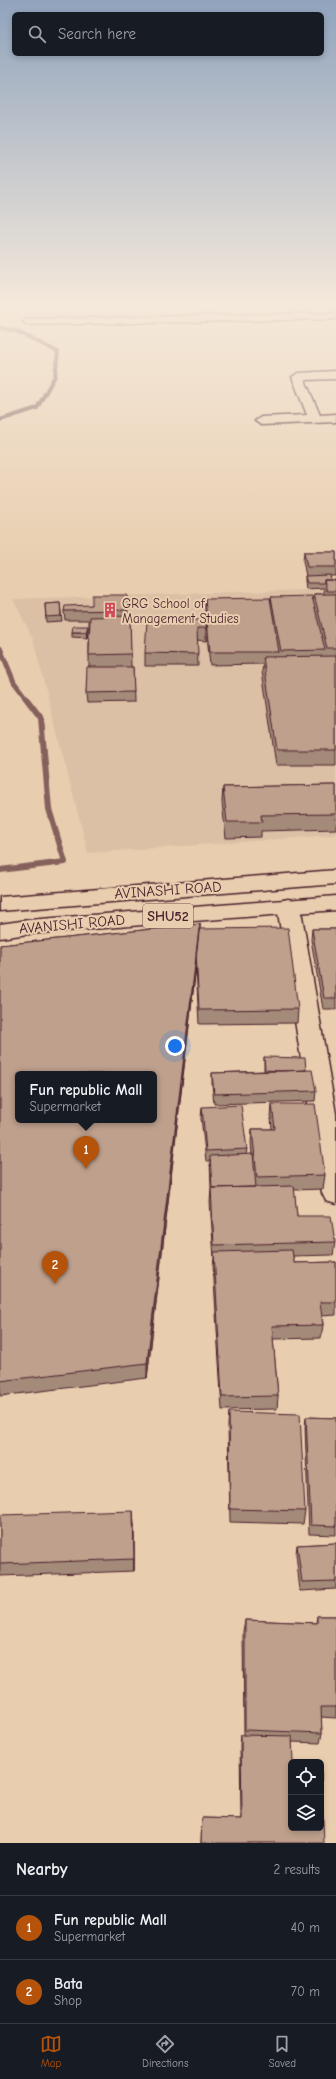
<!DOCTYPE html>
<html lang="en">
<head>
<meta charset="utf-8">
<style>
	:root { --surface:#171b24; --page:#242831; --text:#f1f3f6; --muted:#9ea1a6; --line:#363941; --accent:#b45309 }
	body { margin:0; font-family:"Comic Neue",sans-serif; background:var(--page); color:var(--text) }
	.controls { position:absolute; right:12px; bottom:12px; display:grid; overflow:hidden; border-radius:6px; box-shadow:0 2px 6px #0003 }
	.controls button { width:36px; height:36px; display:grid; place-items:center; padding:0; border:0; border-bottom:1px solid var(--line); background:var(--surface); color:var(--text); font:20px sans-serif }
	.you { position:absolute; left:175px; top:1046px; width:14px; height:14px; margin:-10px; border:3px solid #fff; border-radius:50%; background:#1a73e8; box-shadow:0 0 0 6px #1a73e833 }
	.badge { display:grid; place-items:center; width:26px; height:26px; border-radius:50%; background:var(--accent); color:#fff; font-size:13px; font-weight:700 }
	.pin { position:absolute; translate:-50% -33px; filter:drop-shadow(0 1px 2px #0008) }
	.pin::after { content:''; position:absolute; top:21px; width:14px; height:12px; background:inherit; clip-path:polygon(0 0,100% 0,50% 100%) }
	.popup { position:absolute; left:15px; top:1071px; width:142px; height:52px; box-sizing:border-box; display:grid; place-content:center; border-radius:6px; background:var(--surface); filter:drop-shadow(0 1px 3px #0005); font-size:13px; white-space:nowrap; color:var(--muted) }
	.popup b { font-size:15px; color:var(--text) }
	.popup::after { content:''; position:absolute; left:50%; top:100%; margin-left:-8px; border:8px solid transparent; border-top-color:var(--surface) }
	.list { margin:0; padding:0; list-style:none }
	h2 { display:flex; justify-content:space-between; align-items:center; height:52px; margin:0; padding:0 16px; font-size:17px }
	h2 small { font-size:13px; font-weight:400; color:var(--muted) }
	.list li { display:grid; grid-template-columns:26px 1fr auto; gap:12px; align-items:center; box-sizing:border-box; height:64px; padding:0 16px; border-top:1px solid var(--line) }
	.list b { display:block; font-size:15px; white-space:nowrap }
	.list p { margin:0; font-size:13px; white-space:nowrap; color:var(--muted) }
	.list em { font-size:13px; font-style:normal; color:var(--muted) }
	.icon { flex:none; width:22px; height:22px; fill:none; stroke:currentColor; stroke-width:2; stroke-linecap:round; stroke-linejoin:round }
	.map { position:relative; flex:none; width:336px; height:1843px; overflow:hidden }
	.search { position:absolute; background:var(--surface); box-shadow:0 2px 6px #0003; left:12px; right:12px; top:12px; height:44px; display:flex; align-items:center; gap:10px; box-sizing:border-box; padding:0 14px; border-radius:6px; color:var(--muted); font-size:15px }
	.sheet { height:180px; background:var(--surface) }
	nav { display:flex; justify-content:space-around; align-items:center; box-sizing:border-box; height:56px; border-top:1px solid var(--line); background:var(--surface); font-size:11px; color:var(--muted) }
	nav a { display:grid; justify-items:center; gap:2px }
	nav .on { color:var(--accent) }
	.map>svg:first-child { display:block }
	.built { fill:#dbc0a5 }
	.lines { fill:none; stroke-linecap:round; stroke-linejoin:round }
	.stream-far2 { stroke:#85605c; stroke-width:4 }
	.stream-far1 { stroke:#85605c; stroke-width:5 }
	.stream { stroke:#85605c; stroke-width:6 }
	.street-casing { stroke:#4a1f2b; stroke-width:3 }
	.primary-casing { stroke:#4a1f2b; stroke-width:3 }
	.street { fill:#e8ceaf; fill-rule:evenodd }
	.primary { fill:#e8ceaf; fill-rule:evenodd }
	.wall { fill:#a38a79; stroke:#4a1f2b }
	.shaded-wall { fill:#857063; stroke:#4a1f2b }
	.building { fill:#bea08d; stroke:#4a1f2b; fill-rule:evenodd }
	.labels { text-anchor:middle; dominant-baseline:central; stroke-width:4; stroke-linejoin:round; paint-order:stroke }
	.far-poi-label { font-size:13px; fill:#4a1f2b; stroke:#e8ceaf; text-anchor:start }
	.shield { fill:#e8ceaf; stroke:#795453; stroke-width:1 }
	.shield-label { font-size:14px; font-weight:bold; fill:#4a1f2b }
	.street-label { font-size:15px; fill:#4a1f2b; stroke:#e8ceaf }
</style>
</head>
<body>
<div class="map">
<svg width="336" height="1843" viewBox="0 0 336 1843">
	<rect width="100%" height="100%" fill="#e8ceaf"/>
	<filter id="ink" filterUnits="userSpaceOnUse"><feTurbulence type="fractalNoise" baseFrequency=".025" numOctaves="2"/><feDisplacementMap in="SourceGraphic" scale="8" xChannelSelector="R" yChannelSelector="G"/><feConvolveMatrix kernelMatrix="1 2 1 2 8 2 1 2 1" color-interpolation-filters="sRGB"/></filter>
	<g filter="url(#ink)">
		<path class="built" d="M336,589V835L88,853L33,639L13,599Z"/>
		<g class="lines">
			<path class="stream-far2" d="M0,328L16,331L58,352L55,376L37,408L0,420"/>
			<path class="stream-far1" d="M0,648L14,682L26,698"/>
			<path class="stream" d="M0,870L65,862L49,809L41,718L25,697"/>
			<defs>
				<path id="street" d="M336,313V319L28,325L23,322L28,319Z
					M336,371V379L305,380L320,415L336,414V422L261,425L255,421L261,417L307,415L292,377L298,373Z
					M288,899L296,901L302,916L336,1114V1204L326,1201L322,1193L277,906L280,901Z"/>
				<path id="primary" d="M336,870V884L0,911V897Z
					M336,896V910L28,934L0,938V924L28,920Z"/>
			</defs>
			<use href="#street" class="street-casing"/>
			<use href="#primary" class="primary-casing"/>
			<use href="#street" class="street"/>
			<use href="#primary" class="primary"/>
		</g>
		<path class="wall" d="M304,552H336V576H330L331,580H336V765H276L262,671L263,664L210,665L206,626V641L197,640L198,666H145V653L206,620L205,611V599L271,604V597L313,601L314,594H324V588L306,589L305,581V576H306L303,561Z
			M127,595L128,616H130L131,667H133L134,702L87,703L86,693L89,667V620H65L64,611L92,605Z
			M60,603L62,621L46,622L45,604Z
			M72,632H88L87,638L72,637Z
			M336,785V829L261,831V837L226,838L222,802L223,787Z
			M200,924V929L298,1009L297,1023L199,1024L196,967L147,1378L0,1396V945Z
			M312,929H336V1009H323L311,940Z
			M264,1057L306,1070L316,1091L315,1101L214,1104L212,1084V1073L264,1071Z
			M272,1104L325,1175L323,1189L294,1190L297,1216L335,1242L333,1255L293,1256L294,1263L336,1262V1315L322,1316L323,1325L321,1338L273,1339L278,1396L277,1409L222,1410L213,1265L214,1258L210,1202L211,1188L210,1161H206L201,1118L202,1107L247,1149L246,1155L252,1154L251,1143L252,1129H272L271,1118Z
			M229,1412L305,1511L303,1524L230,1522L228,1425Z
			M306,1417L336,1418V1535L309,1534L305,1427Z
			M0,1515L134,1524V1571L0,1576Z
			M336,1543V1589L300,1591L296,1554L297,1545Z
			M317,1616H336V1718L321,1717L322,1733L320,1743L292,1742L291,1828L324,1843H201L202,1818L241,1819L240,1745L241,1735H244L243,1631L245,1620L316,1623Z"/>
		<path class="shaded-wall" d="M88,626V632L87,638L86,632Z
			M200,924L199,939L196,953V967L147,1378V1363Z
			M133,1511L134,1524V1571V1559Z"/>
		<path class="building" d="M304,552H336V567H307Z
			M330,575L331,580H324V583H307L305,576Z
			M324,580H336V591H327Z
			M314,594H336V648H327Z
			M92,595H127L128,610L64,611L65,606L92,605Z
			M312,596L325,650L281,651L271,597Z
			M270,598L279,652H210L205,599Z
			M60,603L61,616L46,617L45,604Z
			M130,616L131,654L89,655L90,617Z
			M147,620H206V628H197L198,654L145,653Z
			M73,626H88L86,632H72Z
			M336,656V750H277L263,657Z
			M87,667H133L134,692L86,693Z
			M336,785V814L261,815L262,822H227L223,787Z
			M200,924L147,1363L0,1381V945ZM18,1074H154V1120H18Z
			M288,928L298,1009L199,1010L196,953L199,929Z
			M312,929H336V998H324Z
			M264,1057L305,1058L306,1070L280,1071L265,1070Z
			M312,1070L316,1091L214,1094L212,1073Z
			M272,1104H315L325,1175L257,1177L252,1129H275Z
			M241,1105L247,1149L206,1151L202,1107Z
			M253,1154L256,1187L212,1188L210,1156Z
			M294,1186L297,1216H331L335,1242L214,1245L211,1188Z
			M292,1250L294,1263L336,1262V1302H320L323,1325L272,1326L278,1396L222,1397L214,1252Z
			M229,1412L300,1414L305,1511L230,1509Z
			M306,1417L336,1418V1526L311,1525Z
			M133,1511L134,1559L0,1564V1515Z
			M336,1543V1581L302,1582L297,1545Z
			M317,1616H336V1707H321L322,1733L245,1730V1620L317,1623Z
			M241,1735L292,1736L293,1762H291V1828H321V1772L324,1843H201L202,1818L242,1819Z"/>
	</g>
	<linearGradient id="sky" x2="0" y2="1"><stop stop-color="#90a4bd"/><stop offset="0.54" stop-color="#f5e9db"/><stop offset="1" stop-color="#f5e9db" stop-opacity="0"/></linearGradient>
	<rect width="336" height="564" fill="url(#sky)"/>
	<defs>
		<symbol id="building-bare" viewBox="-9 -9 18 18"><path d="M-4-6H4V6H1V3H-1V6H-4ZM-2.5-4.3h1.7v1.8h-1.7ZM.8-4.3h1.7v1.8H.8ZM-2.5-1h1.7V.8h-1.7ZM.8-1h1.7V.8H.8Z" fill="#d1495b" stroke="#e8ceaf" stroke-width="2.5" paint-order="stroke"/></symbol>
	</defs>
	<g fill-rule="evenodd">
		<use href="#building-bare" x="99" y="599" width="22" height="22"/>
	</g>
	<g class="labels">
		<g class="far-poi-label">
			<text x="122" y="603">GRG School of<tspan x="122" dy="15">Management Studies</tspan></text>
		</g>
		<rect class="shield" x="143" y="904" width="50" height="24" rx="3"/>
		<g class="shield-label">
			<text x="168" y="916">SHU52</text>
		</g>
		<g class="street-label">
			<text transform="translate(168 890) rotate(-4)">AVINASHI ROAD</text>
			<text transform="translate(72 924) rotate(-5)">AVANISHI ROAD</text>
		</g>
	</g>
</svg>
<div class="controls">
<button><svg class="icon" aria-label="locate" viewBox="0 0 24 24"><circle cx="12" cy="12" r="6"/><path d="M12 2v4M12 18v4M2 12h4M18 12h4"/></svg></button>
<button><svg class="icon" aria-label="layers" viewBox="0 0 24 24"><path d="M12 4l9 5-9 5-9-5zM3 14l9 5 9-5"/></svg></button>
</div>
<div class="you"></div>
<div class="pin badge" style="left:86px;top:1169px">1</div>
<div class="popup"><b>Fun republic Mall</b>Supermarket</div>
<div class="pin badge" style="left:55px;top:1284px">2</div>
<div class="search"><svg class="icon" aria-label="search" viewBox="0 0 24 24"><circle cx="10" cy="10" r="6"/><path d="M15 15l6 6"/></svg>Search here</div>
</div>
<section class="sheet">
<h2>Nearby<small>2 results</small></h2>
<ul class="list">
<li><span class="badge">1</span><div><b>Fun republic Mall</b><p>Supermarket</p></div><em>40 m</em></li>
<li><span class="badge">2</span><div><b>Bata</b><p>Shop</p></div><em>70 m</em></li>
</ul>
</section>
<nav>
<a class="on"><svg class="icon" aria-label="map" viewBox="0 0 24 24"><path d="M3 6l6-2 6 2 6-2v14l-6 2-6-2-6 2zM9 4v14M15 6v14"/></svg>Map</a>
<a><svg class="icon" aria-label="directions" viewBox="0 0 24 24"><path d="M12 3l9 9-9 9-9-9zM9 14v-3h6M13 9l2 2-2 2"/></svg>Directions</a>
<a><svg class="icon" aria-label="saved" viewBox="0 0 24 24"><path d="M7 4h10v16l-5-4-5 4z"/></svg>Saved</a>
</nav>
</body>
</html>
